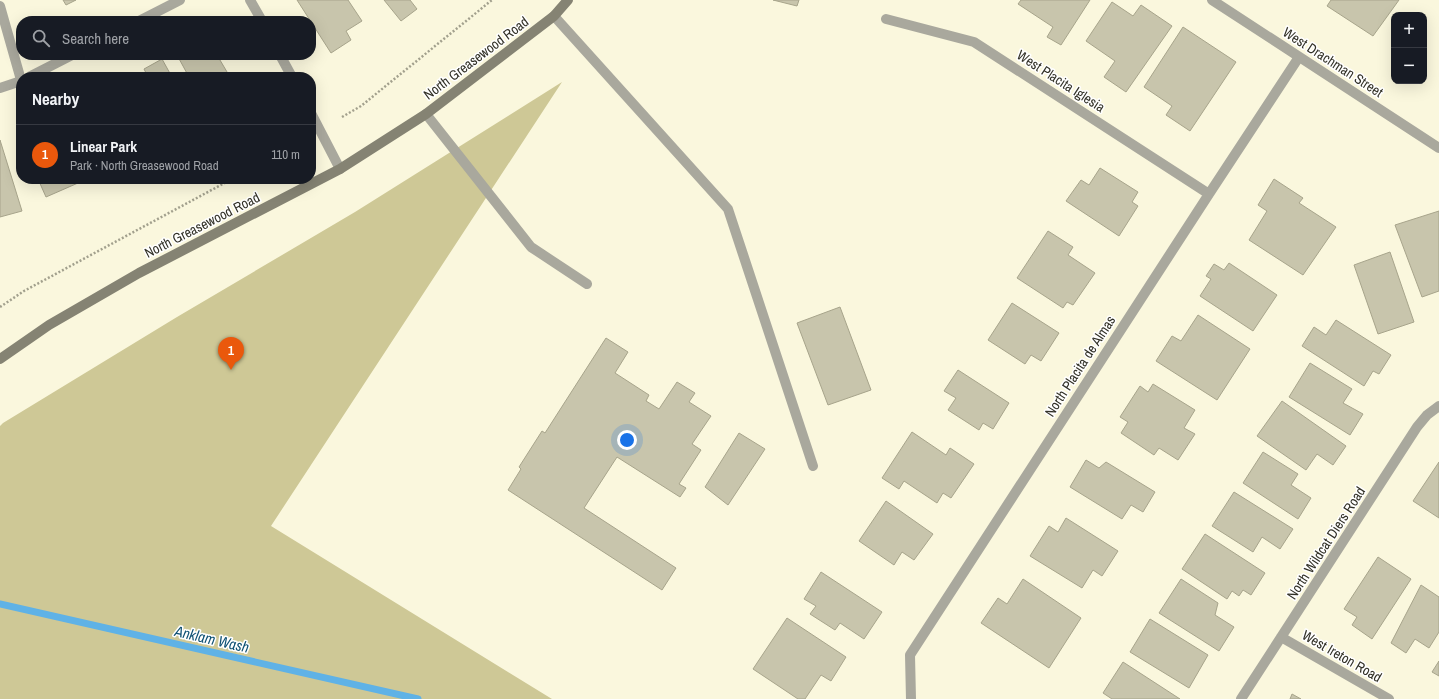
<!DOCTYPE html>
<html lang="en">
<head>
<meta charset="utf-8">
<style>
	:root { --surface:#171b24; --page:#20242c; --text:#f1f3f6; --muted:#9ea1a6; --line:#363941; --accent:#ea580c }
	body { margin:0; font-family:"Archivo Narrow",sans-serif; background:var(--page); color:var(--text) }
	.controls { position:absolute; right:12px; top:12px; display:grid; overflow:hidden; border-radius:8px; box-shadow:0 4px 16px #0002 }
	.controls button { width:36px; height:36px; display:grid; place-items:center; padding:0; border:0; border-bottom:1px solid var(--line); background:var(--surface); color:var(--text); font:20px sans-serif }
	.you { position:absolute; left:627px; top:440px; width:14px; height:14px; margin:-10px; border:3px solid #fff; border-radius:50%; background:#1a73e8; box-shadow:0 0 0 6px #1a73e833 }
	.badge { display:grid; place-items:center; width:26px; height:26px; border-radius:50%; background:var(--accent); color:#fff; font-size:13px; font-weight:700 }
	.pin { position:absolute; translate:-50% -33px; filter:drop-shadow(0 1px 2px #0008) }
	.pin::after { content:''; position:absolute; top:21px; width:14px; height:12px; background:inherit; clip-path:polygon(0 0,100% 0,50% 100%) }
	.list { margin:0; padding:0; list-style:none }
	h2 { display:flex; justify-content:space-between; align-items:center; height:52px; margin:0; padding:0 16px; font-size:17px }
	h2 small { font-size:13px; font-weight:400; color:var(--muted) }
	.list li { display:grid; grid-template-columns:26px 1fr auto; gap:12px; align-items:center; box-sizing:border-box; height:60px; padding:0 16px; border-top:1px solid var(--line) }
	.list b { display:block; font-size:15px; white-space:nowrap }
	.list p { margin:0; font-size:13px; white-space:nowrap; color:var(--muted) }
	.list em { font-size:13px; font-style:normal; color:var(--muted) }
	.icon { flex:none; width:22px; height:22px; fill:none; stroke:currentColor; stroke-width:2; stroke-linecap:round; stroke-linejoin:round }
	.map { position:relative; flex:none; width:1439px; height:699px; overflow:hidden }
	.search { position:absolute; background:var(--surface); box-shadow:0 4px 16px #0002; left:16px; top:16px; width:300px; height:44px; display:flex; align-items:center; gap:10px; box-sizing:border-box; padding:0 14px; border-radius:16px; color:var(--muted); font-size:15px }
	.panel { position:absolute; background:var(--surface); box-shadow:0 4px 16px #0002; left:16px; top:72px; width:300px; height:112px; border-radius:16px }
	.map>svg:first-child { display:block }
	.green { fill:#cec896 }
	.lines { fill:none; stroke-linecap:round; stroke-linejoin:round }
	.stream { stroke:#5fb2e6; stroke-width:7 }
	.building { fill:#c8c5ac; stroke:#a7a48b }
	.path { stroke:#a2a08d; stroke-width:2.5; stroke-dasharray:2 2; stroke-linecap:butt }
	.lane { stroke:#a9a89d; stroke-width:10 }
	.street { stroke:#a9a89d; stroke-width:10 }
	.secondary { stroke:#858373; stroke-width:10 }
	.labels { text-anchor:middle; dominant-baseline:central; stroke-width:3; stroke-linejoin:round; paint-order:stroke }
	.street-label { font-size:14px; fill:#323127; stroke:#fff }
	.water-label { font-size:15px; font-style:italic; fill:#0e5073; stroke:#fff }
</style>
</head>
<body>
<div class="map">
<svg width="1439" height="699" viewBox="0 0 1439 699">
	<rect width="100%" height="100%" fill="#faf7dd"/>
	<path class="green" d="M562,82L271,526L552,699H0V426L3,423L177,317L355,212Z"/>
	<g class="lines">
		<path class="stream" d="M0,604L418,699"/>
	</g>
	<path class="building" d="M63,0H76L66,5Z
		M297,0H348L362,21L346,31L351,40L331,53Z
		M384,0H410L417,9L401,21Z
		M773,0H799L797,6Z
		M1021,0H1090L1061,45L1047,37L1053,27L1018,4Z
		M1331,0H1399L1373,36L1327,6Z
		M1112,2L1133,16L1141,5L1172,26L1126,92L1104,77L1115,61L1086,41Z
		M1183,27L1236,62L1190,131L1166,115L1172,106L1144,87Z
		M177,55H217L230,77H189Z
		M162,59L172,77H148L144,69Z
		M21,131V142L17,133Z
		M0,140L22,211L0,217Z
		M1100,168L1138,192L1132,202L1138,206L1119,236L1066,201L1081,180L1089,185Z
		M38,179H77L78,183L46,197Z
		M1274,179L1303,198L1299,203L1336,227L1303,275L1249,240L1267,211L1258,205Z
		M1439,211V291L1422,297L1395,225Z
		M1048,231L1073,247L1068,255L1095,273L1073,305L1067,302L1063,308L1017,278Z
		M1390,252L1414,322L1378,334L1354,265Z
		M1229,263L1277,295L1253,331L1200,296L1211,279L1206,276L1214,264L1224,270Z
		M1012,303L1059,333L1041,361L1031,355L1025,364L988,340Z
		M840,307L871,390L828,405L797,323Z
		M1198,315L1250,349L1217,400L1156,361L1172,336L1181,341Z
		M1336,320L1391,355L1379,374L1373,371L1364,386L1302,346L1314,327L1326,335Z
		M606,338L628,352L615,373L649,395L646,401L659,409L677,382L695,393L689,402L711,416L692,444L701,450L679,484L686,488L680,497L617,457L584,508L676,568L662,590L508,490L521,469L519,467L542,431L545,433Z
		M1310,363L1352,389L1343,403L1363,414L1350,435L1289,397Z
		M958,370L1009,403L993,429L983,423L979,430L948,410L956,398L944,391Z
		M1153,384L1195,410L1184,428L1195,434L1178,460L1159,448L1154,455L1121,433L1128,422L1120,417L1140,386L1148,392Z
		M1282,401L1346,446L1333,465L1317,454L1306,470L1257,436Z
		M912,432L946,455L950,448L974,464L951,498L943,493L937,503L904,481L899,489L882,478Z
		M739,433L765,449L728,505L705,487Z
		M1263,452L1298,474L1291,485L1311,498L1298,519L1243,483Z
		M1086,460L1099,468L1106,462L1155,492L1143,512L1131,505L1122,519L1070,487Z
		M1439,462V518L1413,501Z
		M1234,492L1293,529L1280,549L1262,537L1253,552L1212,526Z
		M886,501L933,534L914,560L902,552L894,565L859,541Z
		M1066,518L1118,551L1102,576L1093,570L1082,588L1030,556L1049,526L1058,532Z
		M1205,534L1265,573L1251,595L1243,590L1239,596L1232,591L1227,599L1182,569Z
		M1378,557L1411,579L1372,639L1352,625L1357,617L1344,609Z
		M821,572L882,612L864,639L840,623L835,630L810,614L816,606L804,599Z
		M1023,579L1081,618L1049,668L981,623L998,598L1007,604Z
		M1181,579L1218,603L1215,615L1234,627L1219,651L1159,613Z
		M1421,585L1439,597V632L1429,648L1415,639L1406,653L1391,643Z
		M787,618L846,657L831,681L821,675L805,699H798L753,669Z
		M1150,619L1208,655L1189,688L1130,652Z
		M1439,661V676L1432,672Z
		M1123,662L1180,699H1112L1103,693Z
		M1292,694L1301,699H1290Z"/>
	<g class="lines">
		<path class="path" d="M342,117L361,106L492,0
			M0,307L24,291L232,179"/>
		<path class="lane" d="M554,16L728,209L813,466
			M426,114L531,247L587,284"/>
		<path class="street" d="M250,0L262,21
			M1212,0L1439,148
			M0,6L21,80
			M886,19L974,42L1209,194
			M139,21L180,0
			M280,55L292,77
			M29,77L72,55
			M0,88L21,81
			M311,113L340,169
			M1281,637L1389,699
			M911,699L910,655L1209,194L1299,57
			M1241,699L1417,427L1427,415L1439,406"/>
		<path class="secondary" d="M0,359L49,325L139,273L340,169L426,114L554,16L568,0"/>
	</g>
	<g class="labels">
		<g class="street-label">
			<text transform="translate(476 58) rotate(-37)">North Greasewood Road</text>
			<text transform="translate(1333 62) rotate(33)">West Drachman Street</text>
			<text transform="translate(1061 81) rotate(33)">West Placita Iglesia</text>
			<text transform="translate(202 225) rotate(-27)">North Greasewood Road</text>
			<text transform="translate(1080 366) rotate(-57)">North Placita de Almas</text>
			<text transform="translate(1326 543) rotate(-57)">North Wildcat Diers Road</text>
			<text transform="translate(1342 656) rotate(30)">West Ireton Road</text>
		</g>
		<g class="water-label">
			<text transform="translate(212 639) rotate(13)">Anklam Wash</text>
		</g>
	</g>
</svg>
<div class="controls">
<button>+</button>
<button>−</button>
</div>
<div class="you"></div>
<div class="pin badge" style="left:231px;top:370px">1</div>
<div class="search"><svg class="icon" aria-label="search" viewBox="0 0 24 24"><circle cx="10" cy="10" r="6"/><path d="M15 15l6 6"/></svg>Search here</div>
<section class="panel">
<h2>Nearby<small></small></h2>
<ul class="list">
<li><span class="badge">1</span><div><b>Linear Park</b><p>Park · North Greasewood Road</p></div><em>110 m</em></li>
</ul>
</section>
</div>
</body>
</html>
